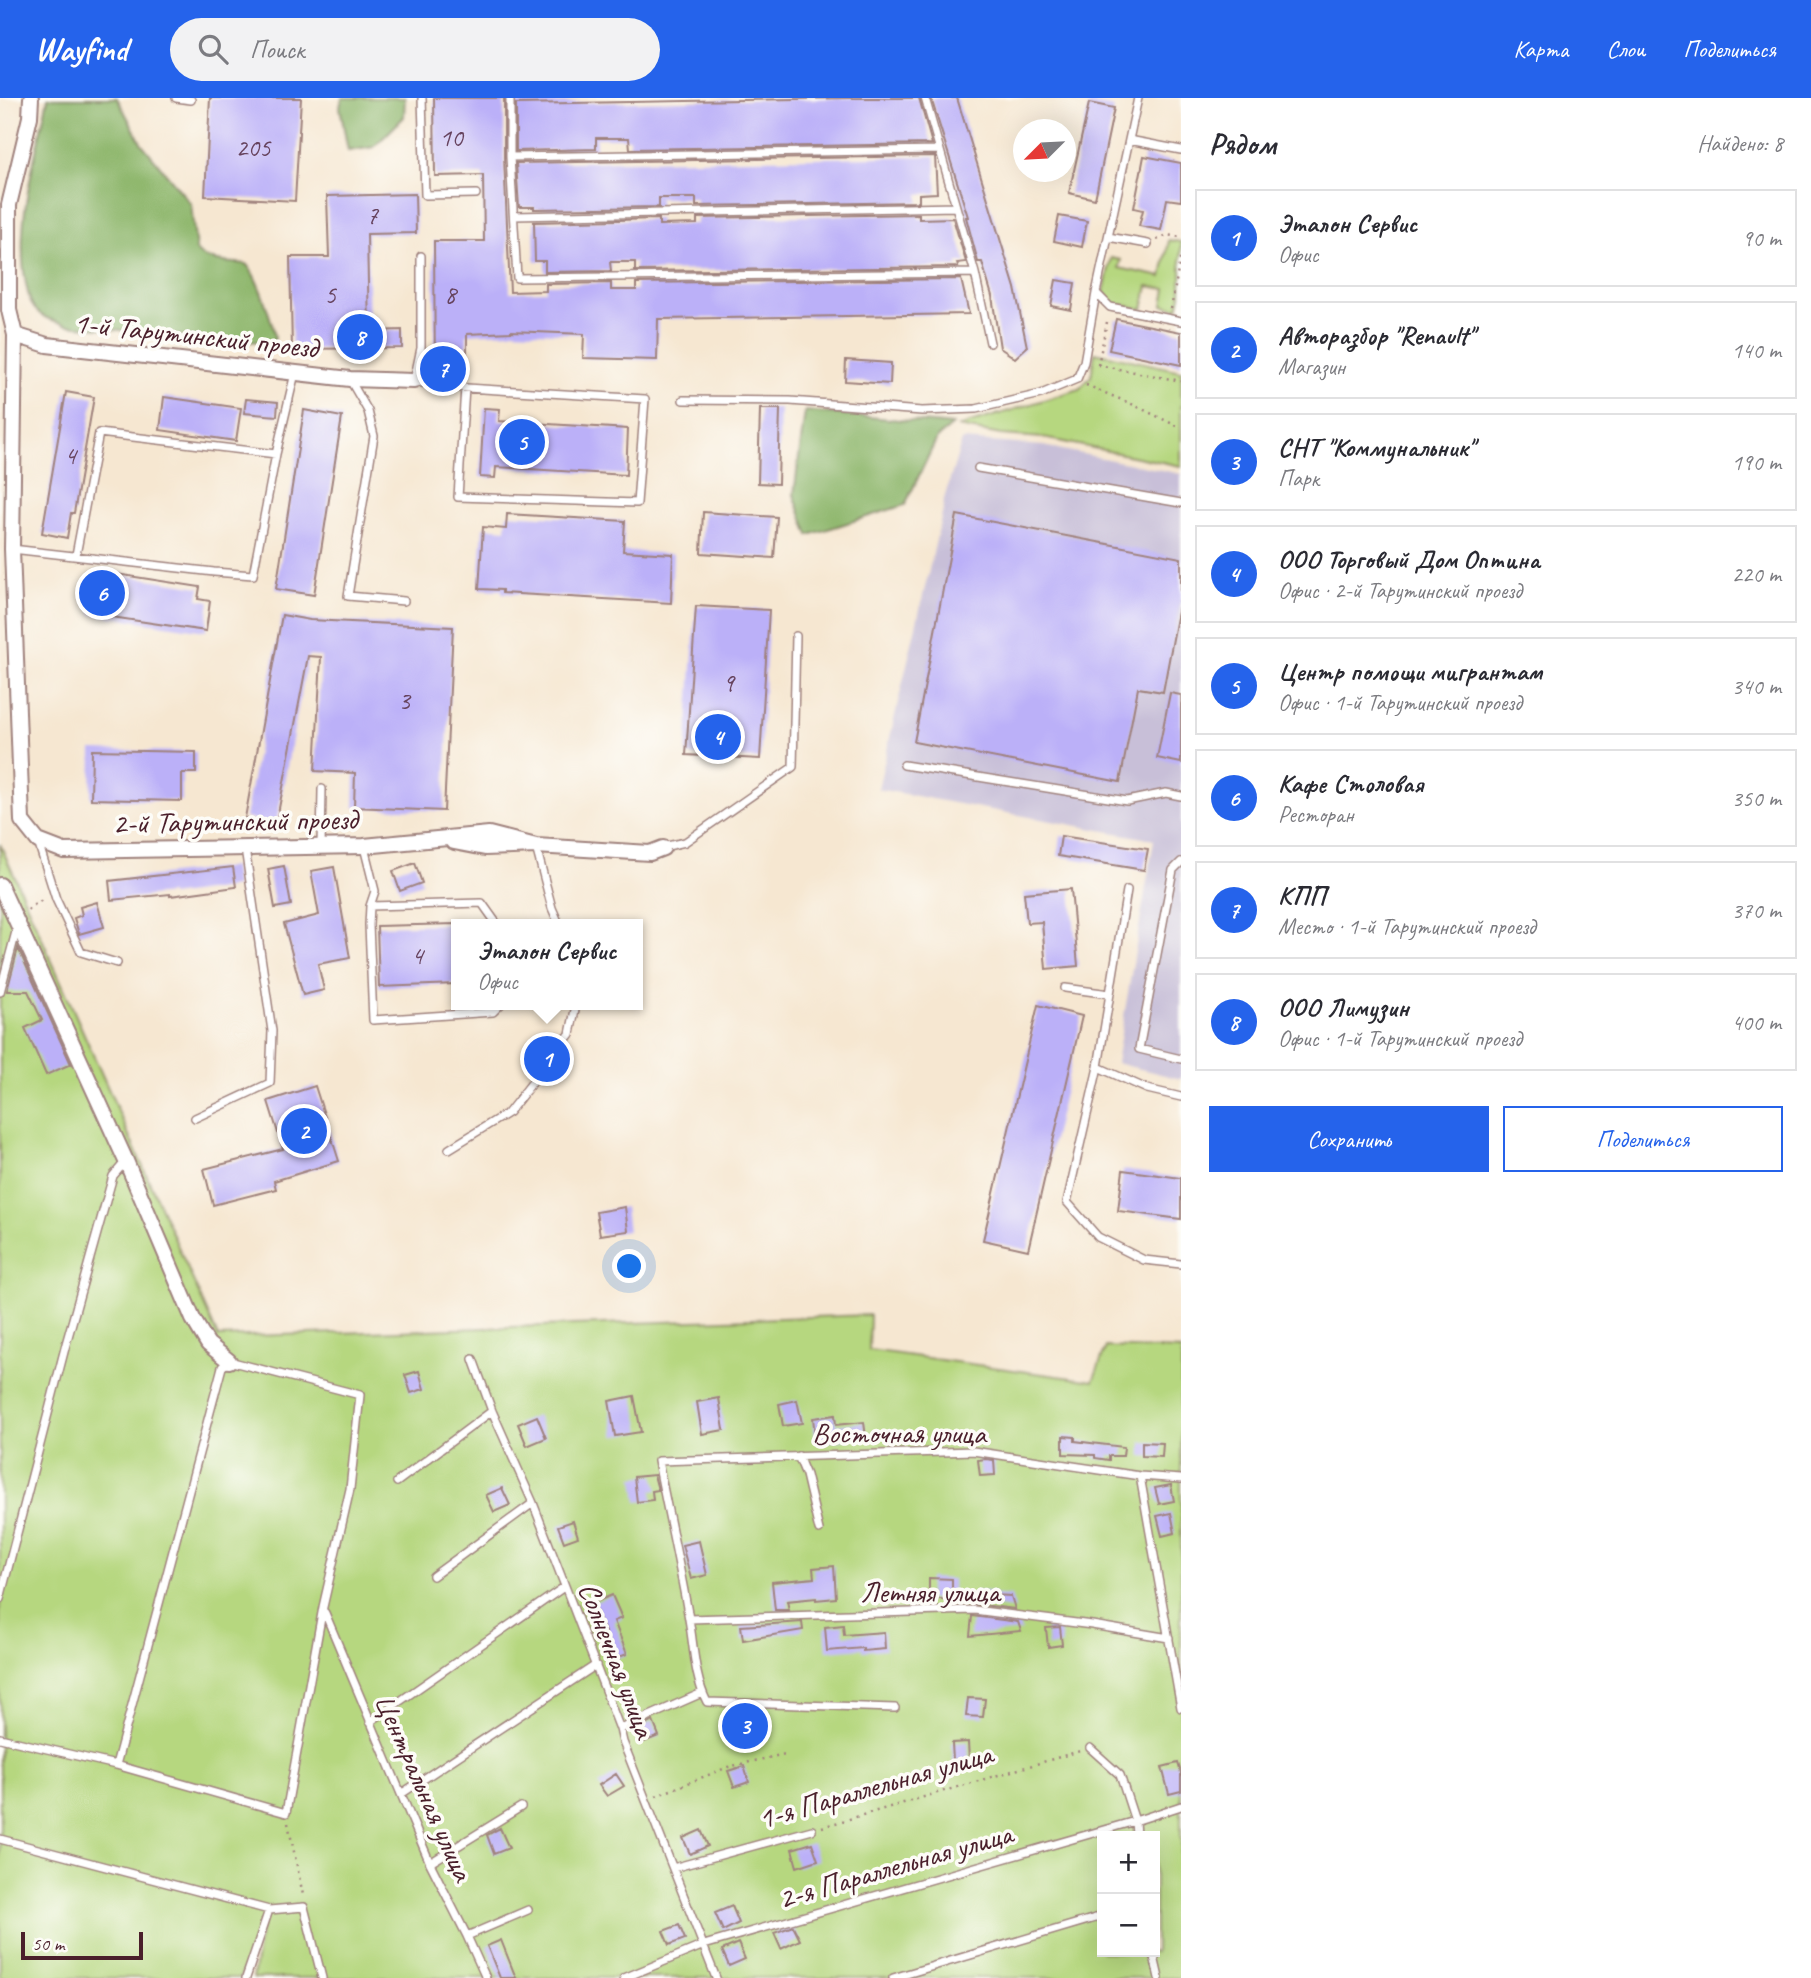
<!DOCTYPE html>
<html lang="ru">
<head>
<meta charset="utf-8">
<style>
	:root { --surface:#fff; --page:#f2f2f3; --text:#2b2b33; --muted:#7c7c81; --line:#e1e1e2; --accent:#2563eb }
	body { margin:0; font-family:Caveat,sans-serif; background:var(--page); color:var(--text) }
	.controls { position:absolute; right:21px; bottom:21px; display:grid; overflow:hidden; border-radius:0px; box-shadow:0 7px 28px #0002 }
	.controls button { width:63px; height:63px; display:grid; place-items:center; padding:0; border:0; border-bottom:2px solid var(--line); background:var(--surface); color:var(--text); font:35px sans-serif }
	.compass { position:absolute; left:1013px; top:21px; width:63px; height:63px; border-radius:50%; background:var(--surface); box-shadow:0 7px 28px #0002; rotate:246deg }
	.scale { position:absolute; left:21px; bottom:18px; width:122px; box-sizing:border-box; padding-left:7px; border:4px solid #4a1f2b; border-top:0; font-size:19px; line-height:24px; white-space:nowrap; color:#4a1f2b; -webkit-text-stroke:5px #fdfcf7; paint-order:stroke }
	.you { position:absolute; left:630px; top:1169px; width:24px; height:24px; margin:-18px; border:5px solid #fff; border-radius:50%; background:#1a73e8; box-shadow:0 0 0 10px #1a73e833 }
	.badge { display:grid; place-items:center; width:46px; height:46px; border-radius:50%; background:var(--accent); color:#fff; font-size:23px; font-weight:700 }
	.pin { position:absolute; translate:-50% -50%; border:4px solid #fff; box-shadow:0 2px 7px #0006 }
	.popup { position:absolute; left:451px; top:821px; width:192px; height:91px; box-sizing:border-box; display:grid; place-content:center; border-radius:0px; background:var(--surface); filter:drop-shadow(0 2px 5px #0005); font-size:23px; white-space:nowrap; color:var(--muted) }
	.popup b { font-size:26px; color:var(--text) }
	.popup::after { content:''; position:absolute; left:50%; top:100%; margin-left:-14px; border:14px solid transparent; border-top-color:var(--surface) }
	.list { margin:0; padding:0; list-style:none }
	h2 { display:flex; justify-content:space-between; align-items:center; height:91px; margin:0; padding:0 28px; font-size:30px }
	h2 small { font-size:23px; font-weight:400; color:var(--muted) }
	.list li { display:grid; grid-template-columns:46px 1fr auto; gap:21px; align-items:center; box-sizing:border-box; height:98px; margin:0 14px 14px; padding:0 14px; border:2px solid var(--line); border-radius:0px }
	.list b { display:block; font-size:26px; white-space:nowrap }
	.list p { margin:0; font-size:23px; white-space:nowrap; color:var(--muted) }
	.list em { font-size:23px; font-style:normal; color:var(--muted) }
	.actions { display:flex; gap:14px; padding:21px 28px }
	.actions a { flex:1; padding:16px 0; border:2px solid var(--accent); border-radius:0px; text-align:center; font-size:24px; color:var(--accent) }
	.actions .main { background:var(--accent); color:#fff }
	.icon { flex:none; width:38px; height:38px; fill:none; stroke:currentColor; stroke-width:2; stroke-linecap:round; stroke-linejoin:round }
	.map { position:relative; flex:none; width:1181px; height:1880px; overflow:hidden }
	header { display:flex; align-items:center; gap:42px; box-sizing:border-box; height:98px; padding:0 35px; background:var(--accent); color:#fff }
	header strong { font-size:33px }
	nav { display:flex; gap:38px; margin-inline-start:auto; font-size:24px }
	.search { width:490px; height:63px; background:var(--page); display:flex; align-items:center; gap:18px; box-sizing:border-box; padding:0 24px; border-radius:38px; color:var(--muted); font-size:26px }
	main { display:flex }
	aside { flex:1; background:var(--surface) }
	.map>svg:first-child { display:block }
	.industrial { fill:#c8bfd8 }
	.green { fill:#b6d77f; stroke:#807b55; stroke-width:2; fill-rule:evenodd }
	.forest { fill:#90b86e; stroke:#6d6c4c; stroke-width:2 }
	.building { fill:#bbb0f8 }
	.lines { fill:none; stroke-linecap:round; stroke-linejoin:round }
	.service-casing { stroke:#a0837e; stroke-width:10 }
	.minor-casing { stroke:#a0837e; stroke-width:18 }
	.path { stroke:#a0837e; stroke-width:2.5; stroke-dasharray:2 5; stroke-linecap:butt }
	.service { stroke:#fff; stroke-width:7 }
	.minor { stroke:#fff; stroke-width:14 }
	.labels { text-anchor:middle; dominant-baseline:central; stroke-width:7; stroke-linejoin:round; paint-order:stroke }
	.number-label { font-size:26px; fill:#66435e }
	.street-label { font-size:30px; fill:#4a1f2b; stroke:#fdfcf7 }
</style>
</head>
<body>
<header>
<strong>Wayfind</strong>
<div class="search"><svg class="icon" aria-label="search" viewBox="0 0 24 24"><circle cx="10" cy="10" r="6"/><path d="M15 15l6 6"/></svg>Поиск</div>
<nav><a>Карта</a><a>Слои</a><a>Поделиться</a></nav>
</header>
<main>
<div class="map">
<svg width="1181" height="1880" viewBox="0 0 1181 1880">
	<rect width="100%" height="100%" fill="#fdfcf7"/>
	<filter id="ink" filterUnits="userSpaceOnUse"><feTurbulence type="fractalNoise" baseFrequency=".0143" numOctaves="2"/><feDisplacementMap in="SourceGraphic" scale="14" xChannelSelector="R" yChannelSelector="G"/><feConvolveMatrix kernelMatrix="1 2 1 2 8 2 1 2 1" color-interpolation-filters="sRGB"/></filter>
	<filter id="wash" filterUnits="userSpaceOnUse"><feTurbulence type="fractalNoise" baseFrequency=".00686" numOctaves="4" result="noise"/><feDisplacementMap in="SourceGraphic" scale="28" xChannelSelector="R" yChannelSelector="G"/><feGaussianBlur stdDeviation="1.57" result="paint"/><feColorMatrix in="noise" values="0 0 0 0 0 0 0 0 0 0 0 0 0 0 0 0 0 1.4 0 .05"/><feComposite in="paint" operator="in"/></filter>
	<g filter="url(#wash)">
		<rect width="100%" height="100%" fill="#f6e7d1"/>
		<path class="industrial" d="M962,342L1043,348L1181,376V981L1116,965L1154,742L878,691L943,412L944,401Z"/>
		<path class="green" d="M1169,142L1181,144V197L1178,210L1163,207L1166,191L1148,188L1143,211L1114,205L1104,194L1111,160L1121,162L1119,170L1162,179Z
			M1095,254L1181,273V368L1044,340L1001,337L958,329L1079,291L1091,279Z
			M0,746L218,1239L870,1217L869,1252L1093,1283L1106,1249L1181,1252V1880H253L263,1820L240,1880H0ZM1102,1738H1155V1854H1102Z"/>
		<path class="forest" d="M48,0H117L142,46L191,106L196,152C207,166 230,164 246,166C257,176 273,225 275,241L272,243L245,244L68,227C56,223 43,221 35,211C29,204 28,195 26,186C14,127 36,58 48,0Z
			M342,0H405L404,19L374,49L348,53L340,9Z
			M805,313L953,327L937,340L905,407L809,437L794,397Z"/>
		<g id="blocks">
			<path class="building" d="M210,0H301L295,103L205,98Z
				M434,0H504V59L510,194L546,193V186L611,185V192H636V185L961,181L969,216L658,221L657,262L583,260L584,236L511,233V234L467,236V262H450V280H435L434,143H484L483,77L435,78Z
				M853,0H919L932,46L630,51L629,40H596V51L516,53V6Z
				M931,0H957L1015,190L1027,249L1015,260L1000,250L992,198L982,164H978L966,119H968Z
				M1089,5L1114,10L1095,101L1069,95Z
				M935,58L937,95L919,96V104L696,108V100H659V109L534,111V109H519L516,65Z
				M1144,58L1181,65V103L1167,101L1161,132L1139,128L1143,112L1134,110Z
				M415,96L416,135L367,136L369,233L402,232V250L292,251L290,159H329L327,98Z
				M919,116V121L953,120L966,164L957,165L958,169L635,173V164H610L611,173L545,174V163H535L534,124L659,121V127L697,126V120Z
				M1059,118L1087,123L1082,149L1054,143Z
				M1056,182L1075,185L1071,212L1051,208Z
				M1116,221L1181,234V267L1109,252Z
				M846,262L891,265L890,286L845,283Z
				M66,294L94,299L74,415H71L67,440L42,435Z
				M164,299L241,310L236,343L160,332Z
				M246,301L278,304L277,318L244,315Z
				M484,310L500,311L499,323L628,331L626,377L496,369L495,380L480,379Z
				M760,311H780L778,386L758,385Z
				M304,312L342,319L314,497L276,491Z
				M703,414L777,419L774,460L701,455Z
				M507,416L625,423L623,453L673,456L671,505L502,495V492L479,491L483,429L506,431Z
				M957,417L1181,460V498L1163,594L1138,590L1120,684L914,644Z
				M97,473L200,489L198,501L210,503L206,533L91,516Z
				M696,508L769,512L760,661L686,657Z
				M282,517L310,522L453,529L444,713L354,709L355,675L315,673L321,559L308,558L276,726L245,720Z
				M1170,595L1181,597V665L1157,660Z
				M92,652L196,654V675H182V703L91,701Z
				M1061,738L1148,751L1144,772L1058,758Z
				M415,765L422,785L400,793L393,773Z
				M284,768L291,807L275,810L268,771Z
				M233,769L236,789L170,798V796L111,802L109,783Z
				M334,769L350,860L318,866L324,892L303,897L284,826L319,817L311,773Z
				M1071,791L1078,868L1046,871L1042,824L1027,825L1024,795Z
				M97,804L104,829L79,836L74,820L82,817L80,809Z
				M456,826V886L379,889L377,828Z
				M18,850L71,966L46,977L25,930L42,922L28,893H7Z
				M1038,907L1082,918L1028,1152L983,1142Z
				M315,988L339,1063L274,1083L276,1091L213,1107L204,1071L283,1051L268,1003Z
				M1123,1072L1181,1080V1121L1118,1113Z
				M625,1109L628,1133L600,1137L596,1114Z
				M419,1273L424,1291L411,1295L405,1277Z
				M634,1298L641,1334L615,1338L609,1303Z
				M719,1300L724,1332L702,1336L697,1304Z
				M797,1302L802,1325L783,1328L779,1306Z
				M835,1317L836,1327L864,1324L866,1339L816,1345L813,1320Z
				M537,1318L546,1340L527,1348L518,1326Z
				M1063,1338L1075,1339V1343L1124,1349L1123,1358H1109V1362L1095,1360V1357L1063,1356Z
				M1142,1344L1163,1345L1162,1359L1142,1358Z
				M985,1361L994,1362L995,1377L980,1378L978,1362Z
				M654,1377L658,1392L652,1393L653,1402L637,1404L634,1379Z
				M1171,1387L1174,1403L1159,1406L1155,1390Z
				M502,1390L510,1407L494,1414L486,1397Z
				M1171,1415L1175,1435L1162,1438L1157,1418Z
				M573,1423L578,1439L564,1444L558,1428Z
				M699,1443L707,1477L691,1481L682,1447Z
				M834,1468L836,1500L816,1502V1500L787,1503L789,1512H775L772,1484L814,1480L813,1470Z
				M929,1480L952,1481V1501H929Z
				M976,1493L994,1495V1497L1011,1498L1015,1511L974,1506Z
				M612,1497L622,1520L614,1523L627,1556L607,1564L601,1547L609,1544L593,1505Z
				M972,1518L1018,1524L1021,1533L970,1538Z
				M802,1524L803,1532L743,1542L741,1528Z
				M843,1527L844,1537L884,1534L885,1551L863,1553V1550L827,1553L825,1529Z
				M1060,1529L1062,1547L1048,1549L1046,1530Z
				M968,1600L985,1601L983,1619L966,1618Z
				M653,1623L659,1638L644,1644L638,1630Z
				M968,1644L969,1662L953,1663L952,1645Z
				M1178,1665L1181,1675V1693L1169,1696L1162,1669Z
				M744,1668L749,1684L734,1689L728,1673Z
				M616,1676L624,1688L607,1698L599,1687Z
				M500,1730L509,1750L494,1756L487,1737Z
				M701,1732L708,1748L690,1756L683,1740Z
				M812,1745L818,1762L797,1769L792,1751Z
				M732,1808L739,1825L723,1833L715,1815Z
				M679,1827L685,1841L669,1847L663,1833Z
				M793,1828L800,1842L781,1851L774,1835Z
				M501,1842L516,1880H500L487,1848Z
				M738,1845L745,1861L729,1868L722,1852Z"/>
		</g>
	</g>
	<g filter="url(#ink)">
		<use href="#blocks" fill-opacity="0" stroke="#a0837e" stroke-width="2"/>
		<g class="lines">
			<defs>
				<path id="service" d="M176,0L191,2
					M422,0L425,97L476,96
					M510,0V59L517,180L975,175L925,0
					M1138,0L1096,195L1110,209L1181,223
					M1129,42L1181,52
					M510,59L939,52
					M514,118L956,109
					M1108,139L1148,146
					M421,158V250L414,283L435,288L645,301L637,405L458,399L465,290
					M975,175L990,245
					M350,282L368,313L374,338L348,498L404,503
					M683,302L790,303L922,313L976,311L1041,296L1077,281L1084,264L1096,195
					M276,356L295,275
					M978,370L1181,405
					M12,451L214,474L253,477L276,356L99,335L76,457
					M904,667L1127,703L1166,695L1181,698
					M38,744L56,801L81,854L117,865
					M321,749L322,691
					M364,749L375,793L370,808L369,827L373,922L493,914L500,907
					M536,749L552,810L559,826
					M663,749L685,744L793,669L796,538
					M1181,764L1173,772L1139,951L1181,961
					M1127,792L1098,969L1147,991L1181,999
					M370,808L482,805L497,826
					M1065,890L1110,896
					M0,894L17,830
					M1098,969L1067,1104L1098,1139L1144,1162L1181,1166
					M195,1020L270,985L272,933L245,750
					M449,1051L509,1014L570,936L576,907
					M473,1261L492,1313L533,1405L620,1631L623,1644L716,1880
					M798,1358L806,1377L819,1432
					M1140,1378L1181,1610
					M397,1384L492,1313
					M433,1478L533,1405
					M0,1501L66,1246L113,1078L126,1063
					M325,1515L430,1765L467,1838L486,1880
					M689,1521L974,1512L1092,1527L1169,1540
					M895,1610L707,1604C694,1579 694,1548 689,1521C680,1468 668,1415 658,1363L973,1353L1140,1378L1181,1381
					M370,1624L564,1489
					M620,1631L702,1595
					M0,1640L116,1667L286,1715L323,1509L350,1391L360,1297L229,1263L222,1269L116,1667
					M1090,1650L1120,1677L1135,1723L1136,1738
					M401,1696L596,1567
					M0,1741L269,1812L304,1809L322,1880
					M430,1765L521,1709
					M673,1770L812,1732
					M467,1838L528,1812
					M1153,1854L1159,1880
					M246,1880L269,1812
					M624,1880L704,1847L1135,1723L1181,1708
					M893,1880L1102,1818"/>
				<path id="minor" d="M31,0L30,19L9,107V212L15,237L12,451L22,723L38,743L64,753L364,748L489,736L536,748
					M15,237L47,247L350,281L414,283
					M454,744L485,750L536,748L650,755L663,750
					M0,787L126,1063L193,1221L208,1246L229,1263"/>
			</defs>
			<use href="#service" class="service-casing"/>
			<use href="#minor" class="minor-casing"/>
			<path class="path" d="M1157,142L1167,137L1181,139
				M1171,211L1181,156
				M1098,267L1181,283
				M1098,267L1108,219
				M1086,287L1134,307L1181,330
				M28,812C32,807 40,804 45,800
				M656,1698L728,1669L785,1656
				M288,1725L303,1797
				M822,1729L1080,1653"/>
			<use href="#service" class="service"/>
			<use href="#minor" class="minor"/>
		</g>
	</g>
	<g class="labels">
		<g class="number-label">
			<text x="451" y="39">10</text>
			<text x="253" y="49">205</text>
			<text x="372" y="117">7</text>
			<text x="330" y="196">5</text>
			<text x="450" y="196">8</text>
			<text x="70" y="357">4</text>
			<text x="728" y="584">9</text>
			<text x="404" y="602">3</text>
			<text x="417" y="857">4</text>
		</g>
		<g class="street-label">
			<text transform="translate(196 237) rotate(6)">1-й Тарутинский проезд</text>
			<text transform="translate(235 723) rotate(-1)">2-й Тарутинский проезд</text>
			<text x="899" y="1335">Восточная улица</text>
			<text x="930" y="1494">Летняя улица</text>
			<text transform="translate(617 1562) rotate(69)">Солнечная улица</text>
			<text transform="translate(875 1688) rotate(-16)">1-я Параллельная улица</text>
			<text transform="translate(424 1689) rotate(66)">Центральная улица</text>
			<text transform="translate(895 1768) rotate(-16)">2-я Параллельная улица</text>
		</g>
	</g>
</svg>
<div class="controls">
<button>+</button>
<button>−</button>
</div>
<svg class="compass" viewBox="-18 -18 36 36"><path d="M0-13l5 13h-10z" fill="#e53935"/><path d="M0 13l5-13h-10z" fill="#7c7c81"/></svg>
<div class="scale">50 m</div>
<div class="you"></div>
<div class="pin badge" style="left:547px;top:961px">1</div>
<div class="popup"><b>Эталон Сервис</b>Офис</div>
<div class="pin badge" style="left:304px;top:1033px">2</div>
<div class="pin badge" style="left:745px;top:1628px">3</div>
<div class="pin badge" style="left:718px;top:639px">4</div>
<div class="pin badge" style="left:522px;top:344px">5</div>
<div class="pin badge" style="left:102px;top:495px">6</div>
<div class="pin badge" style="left:443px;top:271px">7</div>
<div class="pin badge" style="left:360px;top:239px">8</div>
</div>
<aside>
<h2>Рядом<small>Найдено: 8</small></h2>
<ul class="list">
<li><span class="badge">1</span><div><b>Эталон Сервис</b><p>Офис</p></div><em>90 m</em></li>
<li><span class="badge">2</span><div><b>Авторазбор &quot;Renault&quot;</b><p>Магазин</p></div><em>140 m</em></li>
<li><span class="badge">3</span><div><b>СНТ &quot;Коммунальник&quot;</b><p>Парк</p></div><em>190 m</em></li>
<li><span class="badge">4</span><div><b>ООО Торговый Дом Оптина</b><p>Офис · 2-й Тарутинский проезд</p></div><em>220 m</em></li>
<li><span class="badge">5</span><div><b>Центр помощи мигрантам</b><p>Офис · 1-й Тарутинский проезд</p></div><em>340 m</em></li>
<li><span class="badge">6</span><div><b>Кафе Столовая</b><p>Ресторан</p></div><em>350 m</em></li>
<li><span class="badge">7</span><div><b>КПП</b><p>Место · 1-й Тарутинский проезд</p></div><em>370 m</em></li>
<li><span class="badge">8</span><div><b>ООО Лимузин</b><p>Офис · 1-й Тарутинский проезд</p></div><em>400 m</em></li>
</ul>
<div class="actions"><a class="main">Сохранить</a><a>Поделиться</a></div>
</aside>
</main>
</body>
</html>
